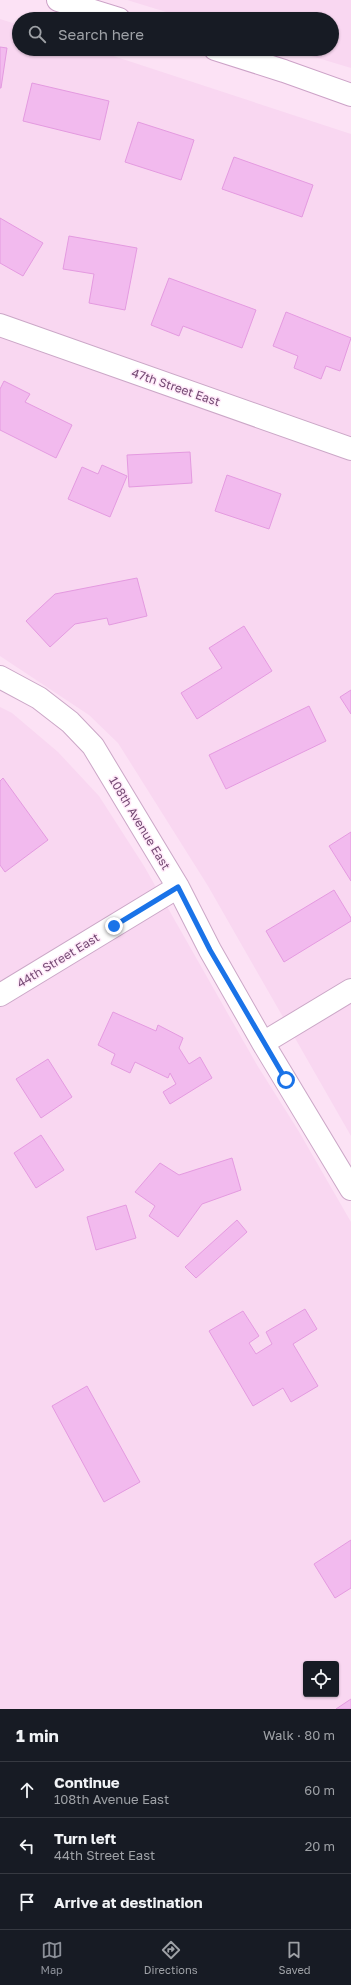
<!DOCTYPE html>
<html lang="en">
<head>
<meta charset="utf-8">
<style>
	:root { --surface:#171b24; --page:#20242c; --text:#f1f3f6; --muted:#9ea1a6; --line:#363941; --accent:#8c9099 }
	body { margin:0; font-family:"Golos Text",sans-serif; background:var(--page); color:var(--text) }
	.controls { position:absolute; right:12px; bottom:12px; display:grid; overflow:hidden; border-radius:4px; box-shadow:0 1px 3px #0004 }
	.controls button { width:36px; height:36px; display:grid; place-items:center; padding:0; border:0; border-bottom:1px solid var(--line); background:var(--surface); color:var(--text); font:20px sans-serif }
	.stop { position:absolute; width:12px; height:12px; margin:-9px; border:3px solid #1a73e8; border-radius:50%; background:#fff }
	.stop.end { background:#1a73e8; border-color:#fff; box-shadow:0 1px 4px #0008 }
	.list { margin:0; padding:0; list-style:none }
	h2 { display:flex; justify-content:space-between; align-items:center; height:52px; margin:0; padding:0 16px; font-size:17px }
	h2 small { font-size:13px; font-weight:400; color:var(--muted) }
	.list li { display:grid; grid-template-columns:26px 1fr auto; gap:12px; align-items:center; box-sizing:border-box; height:56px; padding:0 16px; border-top:1px solid var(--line) }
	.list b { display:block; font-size:15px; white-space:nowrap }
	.list p { margin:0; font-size:13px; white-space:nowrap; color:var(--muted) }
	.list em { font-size:13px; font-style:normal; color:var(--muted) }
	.icon { flex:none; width:22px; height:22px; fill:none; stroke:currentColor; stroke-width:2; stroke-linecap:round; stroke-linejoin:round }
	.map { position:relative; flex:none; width:351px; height:1709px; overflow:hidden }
	.search { position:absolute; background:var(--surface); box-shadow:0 1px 3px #0004; left:12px; right:12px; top:12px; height:44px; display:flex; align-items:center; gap:10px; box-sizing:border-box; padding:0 14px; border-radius:22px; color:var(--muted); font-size:15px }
	.sheet { height:220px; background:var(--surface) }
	nav { display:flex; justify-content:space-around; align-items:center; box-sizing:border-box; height:56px; border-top:1px solid var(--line); background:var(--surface); font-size:11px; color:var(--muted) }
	nav a { display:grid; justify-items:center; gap:2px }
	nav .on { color:var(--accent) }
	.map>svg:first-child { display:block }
	.residential { fill:#f9d7f1; fill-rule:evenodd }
	.building { fill:#f2baee; stroke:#e49ae0 }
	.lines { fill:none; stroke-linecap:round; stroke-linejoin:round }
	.street-casing { stroke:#cba7c7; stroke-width:24 }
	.secondary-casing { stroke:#cca2c7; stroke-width:24 }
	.street { stroke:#fff; stroke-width:22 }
	.secondary { stroke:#fff; stroke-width:22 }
	.route { stroke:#1a73e8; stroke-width:5 }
	.labels { text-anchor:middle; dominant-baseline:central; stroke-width:3; stroke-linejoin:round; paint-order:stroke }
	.street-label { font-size:12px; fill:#744973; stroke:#ffe9f9 }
</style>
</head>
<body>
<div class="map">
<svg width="351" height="1709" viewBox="0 0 351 1709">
	<rect width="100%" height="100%" fill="#fce2f5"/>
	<path class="residential" d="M127,0H351V68L288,49H332V19H189Z
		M0,19L19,25V49H92L351,134V1136L208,886L118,743L89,715L0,656Z
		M0,707L12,713L58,752L99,796L144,866L257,1065L298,1130L351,1222V1709H0ZM306,1664H336V1694H306Z"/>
	<path class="building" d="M0,47L7,48L1,88H0Z
		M32,83L109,101L100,140L23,121Z
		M138,122L194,140L181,180L125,162Z
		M234,157L313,185L302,217L222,189Z
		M0,218L43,243L23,276L0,263Z
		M69,236L137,248L125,310L89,303L94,274L63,269Z
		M169,278L256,310L242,348L183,326L179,336L151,325Z
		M286,312L351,338L340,371L326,366L321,379L294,368L298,356L273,346Z
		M4,381L30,394L25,402L72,425L56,458L0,430V389Z
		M190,452L192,483L129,487L127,455Z
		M102,465L127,476L110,517L68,499L82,467L98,474Z
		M227,475L281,494L269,529L215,511Z
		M137,578L147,616L109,625L107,618L75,624L50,647L26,621L55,594Z
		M244,626L272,671L197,719L181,693L222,668L209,648Z
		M351,690V714L340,697Z
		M309,706L326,741L226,789L209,755Z
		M3,778L48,840L5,872L0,865V781Z
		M351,832V881L329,846Z
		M334,890L351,918V921L284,962L266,931Z
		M113,1012L156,1031L158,1025L183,1038L179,1048L189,1064L200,1057L212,1078L170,1104L163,1092L176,1084L170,1073L168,1078L135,1062L130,1073L111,1064L115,1054L98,1045Z
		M48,1059L72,1097L41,1118L16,1079Z
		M41,1135L64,1170L36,1188L14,1153Z
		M232,1158L241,1190L202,1204L178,1237L149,1216L155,1206L135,1192L160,1163L179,1175Z
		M126,1205L136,1238L96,1250L87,1217Z
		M237,1220L247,1232L196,1278L185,1267Z
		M305,1309L317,1329L293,1344L318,1386L291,1402L283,1388L253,1406L209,1331L243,1311L259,1336L249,1343L256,1354L272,1344L266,1332Z
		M87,1386L140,1482L104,1502L52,1406Z
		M351,1540V1588L335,1598L314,1564Z
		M351,1699V1709H336Z"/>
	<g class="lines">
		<defs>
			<path id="street" d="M0,325L351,449
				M0,677L39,698L70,722L93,746L178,887L210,950L263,1043L351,1189
				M0,995L178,887
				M263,1043L351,990"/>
			<path id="secondary" d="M58,0L119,19
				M215,49L284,71L351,95"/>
		</defs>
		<use href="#street" class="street-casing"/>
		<use href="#secondary" class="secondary-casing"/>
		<use href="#street" class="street"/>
		<use href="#secondary" class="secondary"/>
	</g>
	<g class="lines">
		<path class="route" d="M114,926L178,887L210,950L286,1080"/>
	</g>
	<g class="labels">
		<g class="street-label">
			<text transform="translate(176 387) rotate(19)">47th Street East</text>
			<text transform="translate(140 823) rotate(59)">108th Avenue East</text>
			<text transform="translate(58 960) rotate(-31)">44th Street East</text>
		</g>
	</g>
</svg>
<div class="controls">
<button><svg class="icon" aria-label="locate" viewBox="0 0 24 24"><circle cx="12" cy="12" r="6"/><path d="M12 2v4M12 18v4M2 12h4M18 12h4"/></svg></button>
</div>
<div class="stop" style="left:286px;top:1080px"></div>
<div class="stop end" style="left:114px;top:926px"></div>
<div class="search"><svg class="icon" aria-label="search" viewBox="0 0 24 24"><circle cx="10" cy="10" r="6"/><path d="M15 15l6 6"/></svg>Search here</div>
</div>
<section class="sheet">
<h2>1 min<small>Walk · 80 m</small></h2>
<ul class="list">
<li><svg class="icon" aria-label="ahead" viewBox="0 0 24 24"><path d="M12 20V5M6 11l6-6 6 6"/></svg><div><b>Continue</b><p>108th Avenue East</p></div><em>60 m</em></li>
<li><svg class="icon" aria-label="left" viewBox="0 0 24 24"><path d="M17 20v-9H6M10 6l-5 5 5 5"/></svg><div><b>Turn left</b><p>44th Street East</p></div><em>20 m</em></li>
<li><svg class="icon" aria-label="arrive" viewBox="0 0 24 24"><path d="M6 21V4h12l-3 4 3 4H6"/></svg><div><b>Arrive at destination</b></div></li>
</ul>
</section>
<nav>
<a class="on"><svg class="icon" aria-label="map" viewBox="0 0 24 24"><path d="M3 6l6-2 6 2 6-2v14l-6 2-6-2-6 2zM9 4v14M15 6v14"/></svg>Map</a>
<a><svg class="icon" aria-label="directions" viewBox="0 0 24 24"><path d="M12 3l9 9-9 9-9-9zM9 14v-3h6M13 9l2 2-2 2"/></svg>Directions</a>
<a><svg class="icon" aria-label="saved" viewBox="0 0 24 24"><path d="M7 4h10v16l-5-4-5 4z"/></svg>Saved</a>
</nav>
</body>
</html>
